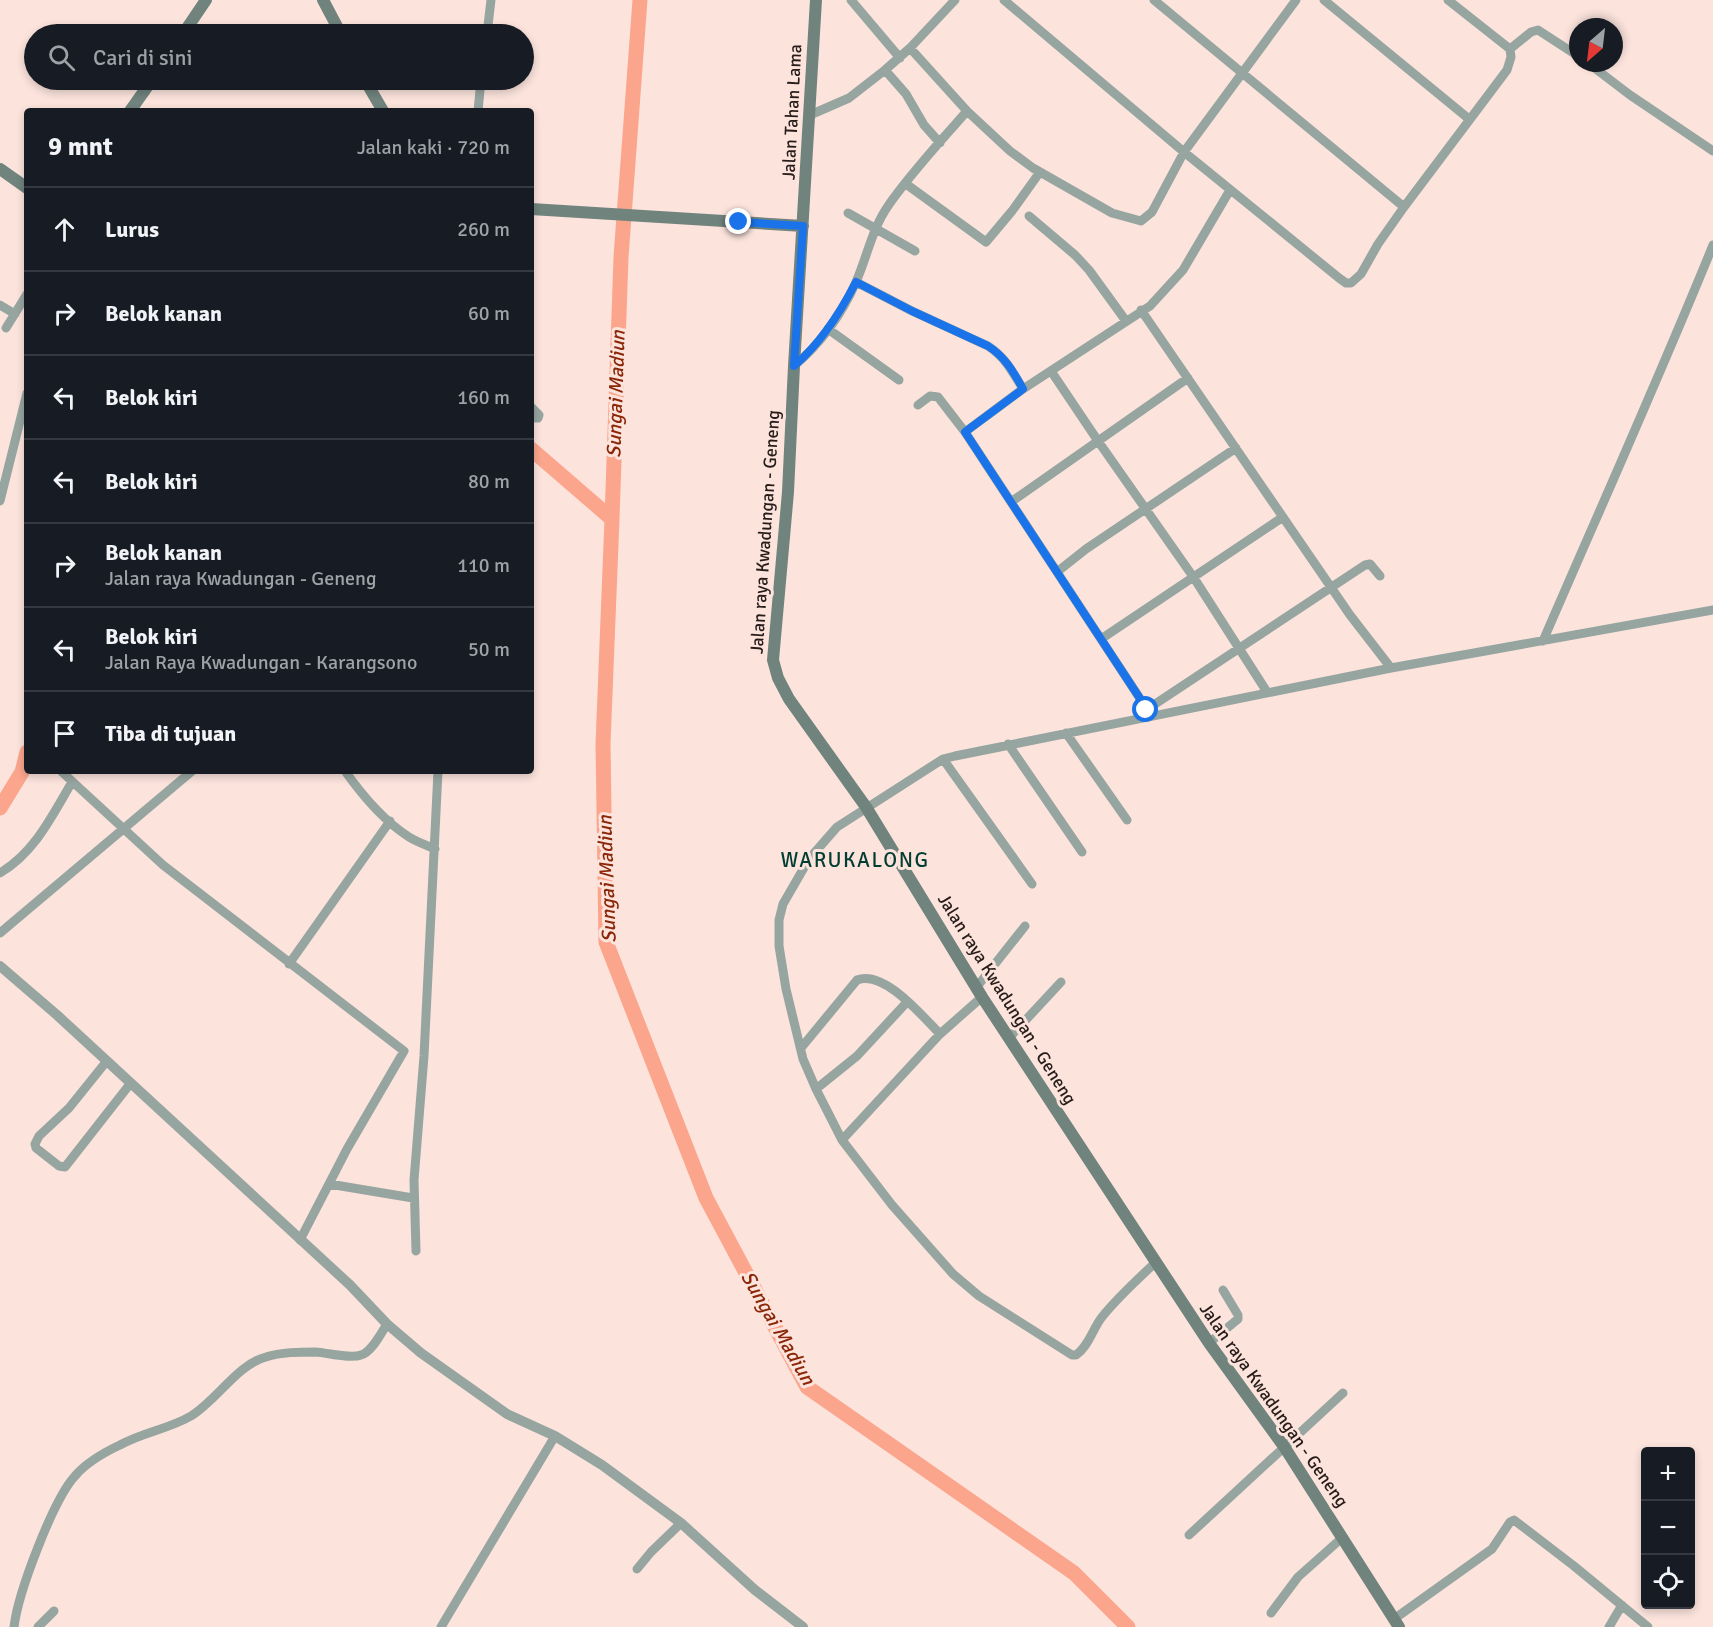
<!DOCTYPE html>
<html lang="id">
<head>
<meta charset="utf-8">
<style>
	:root { --surface:#171b24; --page:#20242c; --text:#f1f3f6; --muted:#9ea1a6; --line:#363941 }
	body { margin:0; font-family:Signika,sans-serif; background:var(--page); color:var(--text) }
	.controls { position:absolute; right:18px; bottom:18px; display:grid; overflow:hidden; border-radius:6px; box-shadow:0 3px 9px #0003 }
	.controls button { width:54px; height:54px; display:grid; place-items:center; padding:0; border:0; border-bottom:2px solid var(--line); background:var(--surface); color:var(--text); font:30px sans-serif }
	.compass { position:absolute; left:1569px; top:18px; width:54px; height:54px; border-radius:50%; background:var(--surface); box-shadow:0 3px 9px #0003; rotate:208deg }
	.stop { position:absolute; width:18px; height:18px; margin:-14px; border:4px solid #1a73e8; border-radius:50%; background:#fff }
	.stop.end { background:#1a73e8; border-color:#fff; box-shadow:0 2px 6px #0008 }
	.list { margin:0; padding:0; list-style:none }
	h2 { display:flex; justify-content:space-between; align-items:center; height:78px; margin:0; padding:0 24px; font-size:26px }
	h2 small { font-size:20px; font-weight:400; color:var(--muted) }
	.list li { display:grid; grid-template-columns:39px 1fr auto; gap:18px; align-items:center; box-sizing:border-box; height:84px; padding:0 24px; border-top:2px solid var(--line) }
	.list b { display:block; font-size:22px; white-space:nowrap }
	.list p { margin:0; font-size:20px; white-space:nowrap; color:var(--muted) }
	.list em { font-size:20px; font-style:normal; color:var(--muted) }
	.icon { flex:none; width:33px; height:33px; fill:none; stroke:currentColor; stroke-width:2; stroke-linecap:round; stroke-linejoin:round }
	.map { position:relative; flex:none; width:1713px; height:1627px; overflow:hidden }
	.search { position:absolute; background:var(--surface); box-shadow:0 3px 9px #0003; left:24px; top:24px; width:510px; height:66px; display:flex; align-items:center; gap:15px; box-sizing:border-box; padding:0 21px; border-radius:33px; color:var(--muted); font-size:22px }
	.panel { position:absolute; background:var(--surface); box-shadow:0 3px 9px #0003; left:24px; top:108px; width:510px; height:666px; border-radius:6px }
	.map>svg:first-child { display:block }
	.lines { fill:none; stroke-linecap:round; stroke-linejoin:round }
	.river { stroke:#fca58d; stroke-width:15 }
	.minor { stroke:#97a5a0; stroke-width:9 }
	.tertiary { stroke:#97a5a0; stroke-width:10 }
	.secondary { stroke:#70837d; stroke-width:12 }
	.route { stroke:#1a73e8; stroke-width:8 }
	.labels { text-anchor:middle; dominant-baseline:central; stroke-width:6; stroke-linejoin:round; paint-order:stroke }
	.street-label { font-size:18px; fill:#271c19; stroke:#fce4dd }
	.water-label { font-size:20px; font-style:italic; fill:#8b2708; stroke:#fce4dd }
	.quarter-label { font-size:21px; letter-spacing:1.5px; fill:#023d32; stroke:#fce4dd }
</style>
</head>
<body>
<div class="map">
<svg width="1713" height="1627" viewBox="0 0 1713 1627">
	<rect width="100%" height="100%" fill="#fce4dd"/>
	<g class="lines">
		<path class="river" d="M640,0L621,257L612,519L603,744L606,942L706,1198L807,1387L1074,1573L1128,1627
			M531,449L612,519
			M0,808L22,772L27,752"/>
		<path class="minor" d="M851,0L900,58
			M1004,0L1184,152L1339,278L1346,283H1351L1361,274L1378,244L1404,207L1507,70L1511,57L1510,49L1448,0
			M1154,0L1404,207
			M1324,0L1469,119
			M487,34L491,0
			M910,48L967,111L1010,151L1033,168L1112,213L1141,221L1152,212L1184,152L1296,0
			M1510,49L1531,32L1538,30L1578,56
			M1588,63L1630,95L1713,151
			M885,70L906,94L924,125L940,143
			M237,80L245,85
			M478,111L481,80
			M810,115L849,98L885,70L910,48L955,0
			M906,184L986,242L1012,211L1040,172
			M848,213L915,251
			M1029,216L1075,255L1089,270L1126,321
			M856,282L912,311L988,346C1005,357 1012,371 1023,389
			M0,305L15,314
			M1141,310L1350,615L1391,668
			M6,328L27,294
			M828,329L899,380
			M794,366C820,344 842,314 856,282C867,257 872,229 888,206C910,174 941,141 967,111
			M1051,371L1098,441L1194,578L1267,692
			M918,405L930,396L938,397L965,432
			M531,407L539,415L538,418H531
			M0,501L27,393
			M1011,502L1188,378
			M1057,572L1086,549L1236,448
			M1101,639L1283,517
			M1543,641C1600,509 1659,378 1713,245
			M1146,710L1139,697L965,432L1023,389L1150,306L1183,270L1230,190
			M1147,714L1146,710L1365,565L1370,564L1380,576
			M1066,733L1127,820
			M1008,744L1082,852
			M943,759L1032,884
			M345,771C362,795 384,821 409,837C417,842 426,845 435,849
			M62,772L163,865L404,1051L347,1149L300,1240
			M0,873C35,852 52,816 72,782
			M0,933L192,771
			M289,964L390,821
			M976,988L1025,926
			M1009,1038L1061,982
			M801,1048L857,980C884,969 923,1017 940,1034
			M106,1062L69,1108L39,1136L35,1144L36,1148L59,1166L65,1167L130,1084
			M816,1089L857,1056L907,1002
			M842,1140L940,1034L982,997
			M329,1184L413,1198
			M416,1251L414,1180L424,1056L438,771
			M1155,1263C1137,1280 1118,1297 1102,1317C1093,1328 1089,1346 1076,1355H1072L979,1296L953,1274L892,1205L842,1140L816,1089L803,1059L786,989L779,946V920L783,904L809,859L837,827L943,759L955,756L1391,668L1713,610
			M1209,1343L1238,1319V1315L1223,1290
			M1189,1535L1343,1393
			M637,1569L651,1552L681,1523
			M1271,1613L1298,1577L1343,1537
			M1394,1619L1492,1549L1510,1522L1514,1520L1574,1566L1648,1627
			M14,1627C18,1593 53,1500 75,1476C86,1463 105,1452 120,1445C143,1432 169,1429 191,1416C217,1400 238,1364 266,1357C281,1352 300,1352 316,1352C328,1353 351,1359 361,1355C372,1352 381,1333 387,1324
			M38,1627L54,1611
			M441,1627L555,1436
			M1609,1627L1622,1605"/>
		<path class="tertiary" d="M0,966L57,1015L350,1285L387,1324L421,1353L507,1414L555,1436L602,1465L681,1523L755,1590L803,1627"/>
		<path class="secondary" d="M323,0L341,34
			M816,0L794,366L788,492L773,660L778,678L789,699L866,807L982,997L1209,1343L1285,1448L1399,1627
			M183,34L206,0
			M365,80L383,111
			M130,111L152,80
			M0,169L27,188
			M531,209L803,226"/>
	</g>
	<g class="lines">
		<path class="route" d="M739,222L803,226L794,366C821,343 840,313 856,282L912,311L988,346C1005,357 1013,371 1023,389L965,432L1139,697L1146,710"/>
	</g>
	<g class="labels">
		<g class="street-label">
			<text transform="translate(792 112) rotate(-87)">Jalan Tahan Lama</text>
			<text transform="translate(765 532) rotate(-86)">Jalan raya Kwadungan - Geneng</text>
			<text transform="translate(1007 999) rotate(58)">Jalan raya Kwadungan - Geneng</text>
			<text transform="translate(1274 1405) rotate(55)">Jalan raya Kwadungan - Geneng</text>
		</g>
		<g class="water-label">
			<text transform="translate(616 394) rotate(-88)">Sungai Madiun</text>
			<text transform="translate(607 879) rotate(-92)">Sungai Madiun</text>
			<text transform="translate(778 1328) rotate(60)">Sungai Madiun</text>
		</g>
		<g class="quarter-label">
			<text x="855" y="860">WARUKALONG</text>
		</g>
	</g>
</svg>
<div class="controls">
<button>+</button>
<button>−</button>
<button><svg class="icon" aria-label="locate" viewBox="0 0 24 24"><circle cx="12" cy="12" r="6"/><path d="M12 2v4M12 18v4M2 12h4M18 12h4"/></svg></button>
</div>
<svg class="compass" viewBox="-18 -18 36 36"><path d="M0-13l5 13h-10z" fill="#e53935"/><path d="M0 13l5-13h-10z" fill="#9ea1a6"/></svg>
<div class="stop" style="left:1146px;top:710px"></div>
<div class="stop end" style="left:739px;top:222px"></div>
<div class="search"><svg class="icon" aria-label="search" viewBox="0 0 24 24"><circle cx="10" cy="10" r="6"/><path d="M15 15l6 6"/></svg>Cari di sini</div>
<section class="panel">
<h2>9 mnt<small>Jalan kaki · 720 m</small></h2>
<ul class="list">
<li><svg class="icon" aria-label="ahead" viewBox="0 0 24 24"><path d="M12 20V5M6 11l6-6 6 6"/></svg><div><b>Lurus</b></div><em>260 m</em></li>
<li><svg class="icon" aria-label="right" viewBox="0 0 24 24"><path d="M7 20v-9h11M14 6l5 5-5 5"/></svg><div><b>Belok kanan</b></div><em>60 m</em></li>
<li><svg class="icon" aria-label="left" viewBox="0 0 24 24"><path d="M17 20v-9H6M10 6l-5 5 5 5"/></svg><div><b>Belok kiri</b></div><em>160 m</em></li>
<li><svg class="icon" aria-label="left" viewBox="0 0 24 24"><path d="M17 20v-9H6M10 6l-5 5 5 5"/></svg><div><b>Belok kiri</b></div><em>80 m</em></li>
<li><svg class="icon" aria-label="right" viewBox="0 0 24 24"><path d="M7 20v-9h11M14 6l5 5-5 5"/></svg><div><b>Belok kanan</b><p>Jalan raya Kwadungan - Geneng</p></div><em>110 m</em></li>
<li><svg class="icon" aria-label="left" viewBox="0 0 24 24"><path d="M17 20v-9H6M10 6l-5 5 5 5"/></svg><div><b>Belok kiri</b><p>Jalan Raya Kwadungan - Karangsono</p></div><em>50 m</em></li>
<li><svg class="icon" aria-label="arrive" viewBox="0 0 24 24"><path d="M6 21V4h12l-3 4 3 4H6"/></svg><div><b>Tiba di tujuan</b></div></li>
</ul>
</section>
</div>
</body>
</html>
